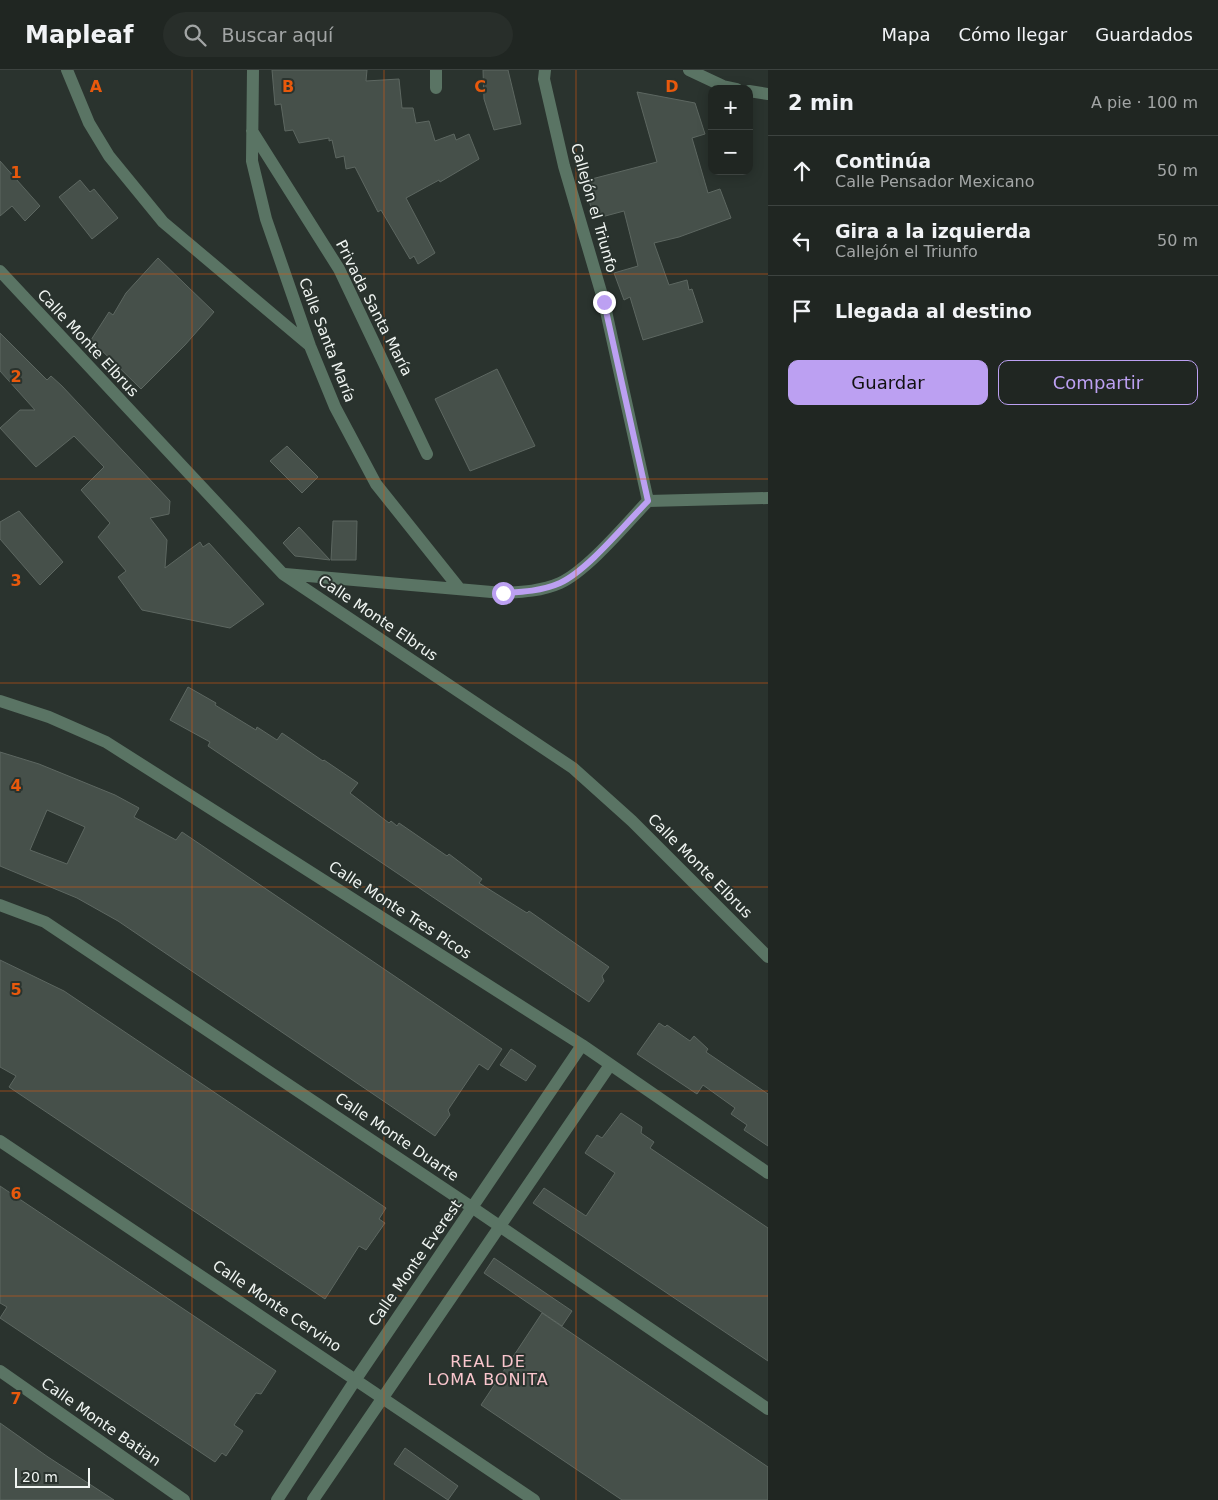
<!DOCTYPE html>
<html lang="es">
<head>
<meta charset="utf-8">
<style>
	:root { --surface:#202622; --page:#282e2a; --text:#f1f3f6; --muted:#a2a5a5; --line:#3d4340; --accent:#bca0f2 }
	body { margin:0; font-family:"DejaVu Sans",sans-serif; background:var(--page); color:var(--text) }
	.controls { position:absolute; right:15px; top:15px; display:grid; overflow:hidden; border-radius:10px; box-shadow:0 2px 12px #0003 }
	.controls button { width:45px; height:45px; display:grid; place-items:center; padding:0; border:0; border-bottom:1px solid var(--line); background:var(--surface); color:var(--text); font:25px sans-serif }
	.scale { position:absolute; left:15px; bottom:12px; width:75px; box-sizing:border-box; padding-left:5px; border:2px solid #f0f5f2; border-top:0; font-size:14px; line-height:18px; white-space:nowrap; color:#f0f5f2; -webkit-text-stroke:4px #2a332e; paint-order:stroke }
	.stop { position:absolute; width:15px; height:15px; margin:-11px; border:4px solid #bca0f2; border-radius:50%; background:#fff }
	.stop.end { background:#bca0f2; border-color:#fff; box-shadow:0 1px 5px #0008 }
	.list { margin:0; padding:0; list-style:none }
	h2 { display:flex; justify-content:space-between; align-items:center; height:65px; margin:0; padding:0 20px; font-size:21px }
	h2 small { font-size:16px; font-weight:400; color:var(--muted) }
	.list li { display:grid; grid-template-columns:32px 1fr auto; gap:15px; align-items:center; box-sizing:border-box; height:70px; padding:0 20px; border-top:1px solid var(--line) }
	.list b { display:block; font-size:19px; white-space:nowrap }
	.list p { margin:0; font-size:16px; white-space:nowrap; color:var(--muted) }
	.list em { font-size:16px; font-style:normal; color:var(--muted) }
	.actions { display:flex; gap:10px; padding:15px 20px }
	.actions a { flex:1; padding:11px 0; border:1px solid var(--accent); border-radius:10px; text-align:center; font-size:18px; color:var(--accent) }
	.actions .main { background:var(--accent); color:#111 }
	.icon { flex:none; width:28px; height:28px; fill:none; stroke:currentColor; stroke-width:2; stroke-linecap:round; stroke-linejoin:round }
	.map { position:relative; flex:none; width:768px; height:1430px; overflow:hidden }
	header { display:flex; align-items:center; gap:30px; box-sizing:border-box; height:70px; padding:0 25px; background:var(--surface); border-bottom:1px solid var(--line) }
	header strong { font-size:24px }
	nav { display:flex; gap:28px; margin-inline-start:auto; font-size:18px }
	.search { width:350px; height:45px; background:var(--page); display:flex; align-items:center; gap:12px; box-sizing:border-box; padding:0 18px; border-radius:28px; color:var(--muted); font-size:19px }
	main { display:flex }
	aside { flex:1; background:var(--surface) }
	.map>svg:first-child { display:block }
	.building { fill:#46504a; stroke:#5d6761; fill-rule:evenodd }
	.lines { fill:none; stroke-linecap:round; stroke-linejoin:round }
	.minor { stroke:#5a7464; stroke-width:12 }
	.route { stroke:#bca0f2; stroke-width:6 }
	.grid { fill:none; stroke:#e8590c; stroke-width:1; stroke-opacity:0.55 }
	.labels { text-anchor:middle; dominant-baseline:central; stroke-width:4; stroke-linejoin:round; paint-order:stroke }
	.street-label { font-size:15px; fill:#f0f5f2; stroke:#2a332e }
	.neighbourhood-label { font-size:16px; letter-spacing:1px; fill:#fac6cd; stroke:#2a332e }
	.grid-label { font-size:16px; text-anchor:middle; font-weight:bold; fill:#e8590c; stroke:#2a332e; stroke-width:4; stroke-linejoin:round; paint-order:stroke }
</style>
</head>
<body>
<header>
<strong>Mapleaf</strong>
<div class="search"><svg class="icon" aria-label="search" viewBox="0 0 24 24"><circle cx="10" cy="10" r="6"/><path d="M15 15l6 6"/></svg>Buscar aquí</div>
<nav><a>Mapa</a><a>Cómo llegar</a><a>Guardados</a></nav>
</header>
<main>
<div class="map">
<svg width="768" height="1430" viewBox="0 0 768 1430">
	<rect width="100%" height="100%" fill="#2a332e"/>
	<path class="building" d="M272,0H367L366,11L399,9L402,38H413L416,53L429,51L435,71L454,64L456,70L469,64L479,89L440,112L439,110L406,128L435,183L418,194L414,186L410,189L381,140L378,142L355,97L346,99L344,86L336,88L332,70L329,71V68L299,73L293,60L285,61L281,34L275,35Z
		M483,0H508L521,54L494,60L484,29Z
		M637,22L695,33L705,64L692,68L708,123L720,119L731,148L679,167L654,173L669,215L687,210L689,220L692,219L703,252L643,270L630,227L624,230L614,203L638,196L624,141L594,149L584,111L657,92Z
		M0,91L40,136L25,151L12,136L0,146Z
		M80,110L90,122L94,119L118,148L92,169L59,127Z
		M158,188L214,242L185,275L141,319L91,270L109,242L113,245L126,223Z
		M0,263L47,310L51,306L62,316L170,431L169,444L150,448L167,470L165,498L200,472L203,477L209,473L264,534L230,558L142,540L118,507L126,501L98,467L110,453L81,420L104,397L74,366L36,397L0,358L20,340H35L0,301Z
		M497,299L535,376L470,401L435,329Z
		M287,376L318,407L302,423L270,391Z
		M19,441L63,492L40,515L0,469V452Z
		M333,451H357L356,490H331Z
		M299,457L330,490L295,486L283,473Z
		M188,617L216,633L215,635L256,660L257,657L277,670L282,663L323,691L324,690L358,713L350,723L389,753L391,751L397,756L399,753L447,786L449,784L482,809L479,813L527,843L529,841L609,897L602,906L604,911L589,932L208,676L210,672L170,650Z
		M0,682L39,694L115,725L139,738L134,747L176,770L182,762L502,979L488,1000L479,994L448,1040L450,1045L435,1066L118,851L77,828L0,796ZM47,740L85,757L67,794L30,780Z
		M0,890L64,921L386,1138L379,1149L385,1153L366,1180L359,1176L325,1229L9,1017L16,1006L0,997Z
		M659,953L665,957L667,955L690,971L694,966L708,979L706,982L768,1024V1076L744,1060L747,1055L731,1044L735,1038L703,1015L697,1024L637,984Z
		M511,979L536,996L526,1011L500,995Z
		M621,1043L642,1057L641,1063L654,1072L650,1078L768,1158V1291L533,1133L544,1118L586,1146L615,1103L585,1083L597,1065L602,1068Z
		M0,1116L276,1301L261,1324L256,1323L234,1355L243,1361L226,1386L222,1383L215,1392L0,1248L7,1237L0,1233Z
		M494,1188L572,1241L562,1256L484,1203Z
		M542,1243L768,1397V1430H622L481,1335Z
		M0,1353L48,1387L114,1430H0Z
		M405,1378L458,1416L448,1430L394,1394Z"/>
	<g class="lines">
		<path class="minor" d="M67,0L89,53L109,86L163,152L309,275
			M253,0L252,91L266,149L310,276L335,337L376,414L459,518
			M545,0L544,9L564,96L604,232L648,431
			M689,0L723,16L737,19
			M436,18V0
			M749,21L768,24
			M252,61L339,199L427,384
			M0,201L283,504L573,698L632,751L768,887
			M285,504L503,523C522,522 542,521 560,513C588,500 626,454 648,431L768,428
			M0,631L49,647L106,672L582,975L768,1103
			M0,835L45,852L473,1138L768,1339
			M0,1071L534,1430
			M0,1301L184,1430
			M277,1430L356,1309L582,975
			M313,1430L610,995"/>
	</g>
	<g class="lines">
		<path class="route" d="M503,523C522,522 542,521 560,513C588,500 625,454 648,431L604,232"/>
	</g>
	<path class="grid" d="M192,0V1430M384,0V1430M576,0V1430M0,204H768M0,409H768M0,613H768M0,817H768M0,1021H768M0,1226H768"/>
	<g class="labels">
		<g class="street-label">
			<text transform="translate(594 138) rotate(74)">Callejón el Triunfo</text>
			<text transform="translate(374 238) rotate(63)">Privada Santa María</text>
			<text transform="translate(327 270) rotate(69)">Calle Santa María</text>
			<text transform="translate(88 273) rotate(47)">Calle Monte Elbrus</text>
			<text transform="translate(378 548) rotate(34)">Calle Monte Elbrus</text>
			<text transform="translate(700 796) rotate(45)">Calle Monte Elbrus</text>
			<text transform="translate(400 840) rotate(33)">Calle Monte Tres Picos</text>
			<text transform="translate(397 1067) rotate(34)">Calle Monte Duarte</text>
			<text transform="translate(415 1193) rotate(-55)">Calle Monte Everest</text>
			<text transform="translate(277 1236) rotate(34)">Calle Monte Cervino</text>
			<text transform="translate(101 1352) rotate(35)">Calle Monte Batian</text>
		</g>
		<g class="neighbourhood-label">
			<text x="488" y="1291">REAL DE<tspan x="488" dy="18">LOMA BONITA</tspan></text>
		</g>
	</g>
	<g class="grid-label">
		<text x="96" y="22">A</text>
		<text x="288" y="22">B</text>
		<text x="480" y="22">C</text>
		<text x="672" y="22">D</text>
		<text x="16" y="108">1</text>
		<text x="16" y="312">2</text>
		<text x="16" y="516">3</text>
		<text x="16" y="721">4</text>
		<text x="16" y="925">5</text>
		<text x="16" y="1129">6</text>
		<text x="16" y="1334">7</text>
	</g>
</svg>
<div class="controls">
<button>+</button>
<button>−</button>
</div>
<div class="scale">20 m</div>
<div class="stop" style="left:503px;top:523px"></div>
<div class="stop end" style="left:604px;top:232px"></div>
</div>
<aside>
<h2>2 min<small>A pie · 100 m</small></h2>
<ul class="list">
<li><svg class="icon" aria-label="ahead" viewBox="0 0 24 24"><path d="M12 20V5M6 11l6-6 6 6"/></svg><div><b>Continúa</b><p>Calle Pensador Mexicano</p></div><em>50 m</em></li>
<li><svg class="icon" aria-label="left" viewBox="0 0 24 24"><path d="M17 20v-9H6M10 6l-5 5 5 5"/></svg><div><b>Gira a la izquierda</b><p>Callejón el Triunfo</p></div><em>50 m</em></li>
<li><svg class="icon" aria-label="arrive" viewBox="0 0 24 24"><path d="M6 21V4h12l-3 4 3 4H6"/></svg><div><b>Llegada al destino</b></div></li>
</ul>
<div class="actions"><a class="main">Guardar</a><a>Compartir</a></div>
</aside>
</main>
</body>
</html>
